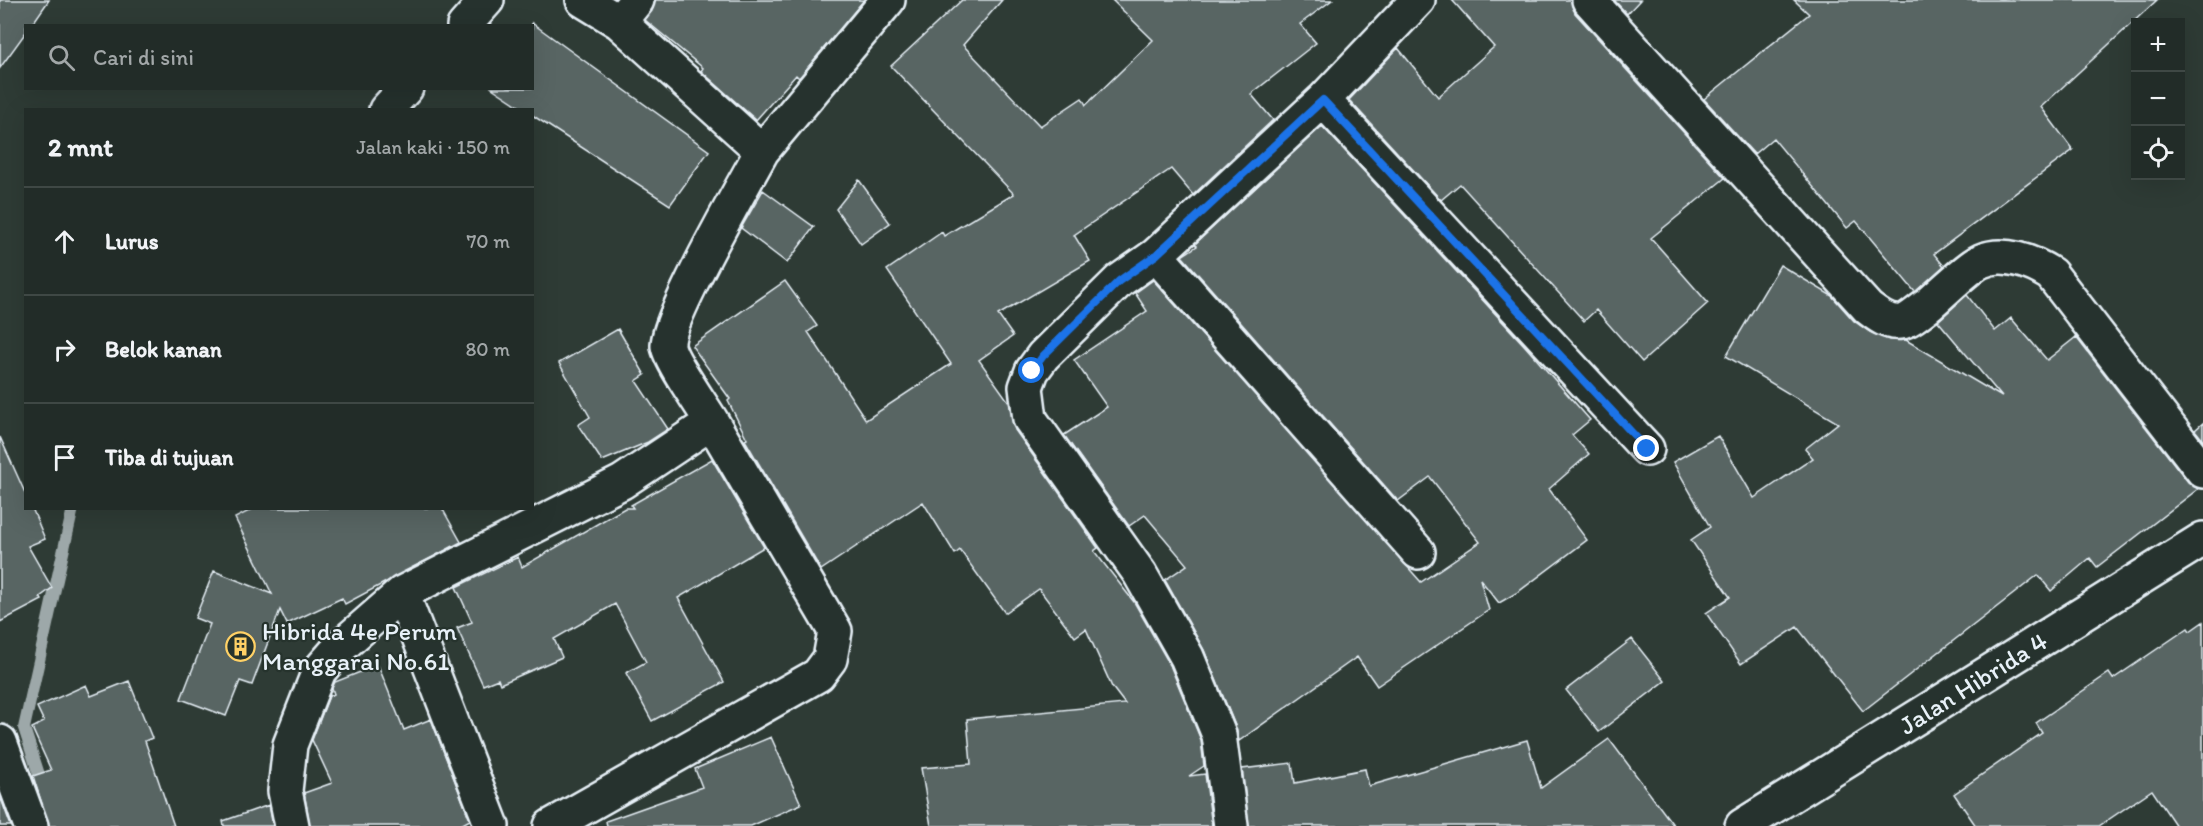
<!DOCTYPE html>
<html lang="id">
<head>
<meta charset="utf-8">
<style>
	:root { --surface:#222c28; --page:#2a3430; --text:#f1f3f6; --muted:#a2a7a8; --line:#3f4845 }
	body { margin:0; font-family:Itim,sans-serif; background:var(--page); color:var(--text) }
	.controls { position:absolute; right:18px; top:18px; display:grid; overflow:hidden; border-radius:0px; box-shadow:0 6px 24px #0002 }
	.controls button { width:54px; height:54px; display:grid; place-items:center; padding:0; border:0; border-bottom:2px solid var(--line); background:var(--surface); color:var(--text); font:30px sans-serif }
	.stop { position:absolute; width:18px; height:18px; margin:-14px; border:4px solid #1a73e8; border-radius:50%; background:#fff }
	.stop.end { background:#1a73e8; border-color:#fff; box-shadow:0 2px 6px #0008 }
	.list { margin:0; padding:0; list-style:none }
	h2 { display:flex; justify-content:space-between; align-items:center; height:78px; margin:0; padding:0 24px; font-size:26px }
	h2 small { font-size:20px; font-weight:400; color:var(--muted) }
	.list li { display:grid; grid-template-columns:39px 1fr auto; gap:18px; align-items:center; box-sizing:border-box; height:108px; padding:0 24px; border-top:2px solid var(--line) }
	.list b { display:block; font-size:22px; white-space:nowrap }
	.list em { font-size:20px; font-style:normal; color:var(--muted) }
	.icon { flex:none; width:33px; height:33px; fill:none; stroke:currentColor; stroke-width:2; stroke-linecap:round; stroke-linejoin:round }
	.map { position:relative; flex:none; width:2203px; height:826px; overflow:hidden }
	.search { position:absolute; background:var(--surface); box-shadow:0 6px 24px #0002; left:24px; top:24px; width:510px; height:66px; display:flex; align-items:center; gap:15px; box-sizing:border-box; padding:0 21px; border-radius:0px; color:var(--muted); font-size:22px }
	.panel { position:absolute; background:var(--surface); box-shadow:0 6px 24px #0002; left:24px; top:108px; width:510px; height:402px; border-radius:0px }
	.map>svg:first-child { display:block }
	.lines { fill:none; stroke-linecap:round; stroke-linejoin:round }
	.stream { stroke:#9da8a9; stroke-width:12 }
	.building { fill:#596563; stroke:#e8f1f8; stroke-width:1.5 }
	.minor-casing { stroke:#e8f1f8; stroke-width:38 }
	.minor { stroke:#26332d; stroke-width:33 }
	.route { stroke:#1a73e8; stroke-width:8 }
	.labels { text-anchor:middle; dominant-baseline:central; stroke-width:4.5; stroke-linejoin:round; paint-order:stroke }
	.poi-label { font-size:26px; fill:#e8f1f8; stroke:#26332d; text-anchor:start }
	.street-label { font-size:26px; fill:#e8f1f8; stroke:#26332d }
</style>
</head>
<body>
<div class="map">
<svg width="2203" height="826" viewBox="0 0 2203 826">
	<rect width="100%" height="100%" fill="#2e3b35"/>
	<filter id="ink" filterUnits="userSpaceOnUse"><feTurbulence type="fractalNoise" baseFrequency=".0167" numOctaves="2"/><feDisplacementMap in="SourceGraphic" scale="12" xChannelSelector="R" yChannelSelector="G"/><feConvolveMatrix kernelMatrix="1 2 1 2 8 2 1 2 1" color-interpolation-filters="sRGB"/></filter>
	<g filter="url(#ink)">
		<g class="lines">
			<path class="stream" d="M44,790L24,728L73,508"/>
		</g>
		<path class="building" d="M0,0H49L31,26H26V32L0,68Z
			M655,0H864L799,78L796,75L756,120L701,71L703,68L645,20L652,11Z
			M962,0H1002L963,45L1040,126L1082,98L1086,105L1153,40L1112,0H1332L1300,24L1316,43L1251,94L1273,120L1193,195L1171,169L1074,235L1090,261L998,315L1013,336L979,360L1009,402L1015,430L1098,548L1094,551L1134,602L1170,665L1201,740L1204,766L1189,776L1205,774L1212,826H931L921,768L971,764L967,719L1125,704L1112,687L1086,629L1075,637L1039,589L1005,613L960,550L955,554L923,502L821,570L745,440L747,439L728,401L730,399L692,346L785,281L817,326L808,332L866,420L951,364L887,270L942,232L944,236L1014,194L891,66Z
			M1452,0H1571L1575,13L1725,178L1651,238L1708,303L1642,362L1596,310L1584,321L1460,184L1441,200L1349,100L1398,48L1438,97L1494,47Z
			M1614,0H1640L1627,14Z
			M1794,0H2157L2041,107L2073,150L1934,254L1944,266L1915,292L1856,221L1847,228L1773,138L1754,154L1704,99L1809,14Z
			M532,23L709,151L670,205L532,115V110H525L492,88H532Z
			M1322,126L1525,346L1590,420L1572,435L1589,454L1549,489L1587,540L1518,592L1499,603L1480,579L1489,610L1377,686L1357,657L1239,741L1236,728L1204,650L1165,580L1187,565L1145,515L1129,526L1064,435L1107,407L1074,360L1147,311L1135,293L1153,280L1421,582L1480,542L1430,477L1398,501L1182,256L1197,246L1195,244Z
			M859,180L890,223L861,244L836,209Z
			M763,190L814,227L787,263L741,228Z
			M1780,265L1832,296L1854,321L1870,332L1889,340H1906L2002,397L1938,321L1967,295L1995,331L2011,318L2047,360L2076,337L2188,482L2198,489L2097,567L2090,558L2051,591L2038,575L1863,711L1797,627L1741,664L1706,613L1730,597L1691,540L1710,527L1673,462L1718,436L1754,498L1813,458L1805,449L1838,423L1726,356Z
			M618,329L645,375L636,381L668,429L648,442L602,461L578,425L590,417L559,363Z
			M2203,423V440L2195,430Z
			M0,437L26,495V508H32L45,539L28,546L52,588L40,597L42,600L0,622Z
			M712,459L764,547L678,598L724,682L652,721L626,673L646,662L615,604L554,639L562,657L500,684L498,679L483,685L457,628L472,622L456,587L518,557L522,567L625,508H633L631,505Z
			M255,508H442L461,542L345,604L342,598L287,624L280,610L252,685L240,681L226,716L181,699L210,624L195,618L214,571L272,594L235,518Z
			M2203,622V826H2176L2152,790L2099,826H1976L1954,794L2042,733L2036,723L2109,673L2113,679L2188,628L2190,631Z
			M1632,639L1665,681L1599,732L1566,690Z
			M378,665L404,730L431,719L470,820L459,826H310L304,793L332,783L312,740L329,696L334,694L332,688L335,682Z
			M129,681L152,738L145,741L174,826H49L33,776L51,770L32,728L44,722L37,707L86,685L91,696Z
			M771,737L801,804L751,826H607L606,821L702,787L695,769Z
			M1609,739L1674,826H1249L1242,769L1292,763L1295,783L1365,769L1369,786L1527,740L1541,788Z
			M0,796L11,826H0Z
			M269,805L273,826H224L223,821Z"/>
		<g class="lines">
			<defs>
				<path id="minor" d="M1589,0L1868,308C1877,315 1888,324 1901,322C1909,321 1921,310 1928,305C1941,294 1968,267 1981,261C2004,251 2032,262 2051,274L2203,471
					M619,22L637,0
					M464,26L487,0
					M1323,100L1647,449
					M386,110L406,88
					M762,151L888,0
					M1156,255L1418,552
					M402,593L492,826
					M0,742L31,826
					M292,826L285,791L290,745L319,671L339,648L402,593L622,482L712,422C703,407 670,360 668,346C666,320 745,182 762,151L619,22L583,0
					M551,826L818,675L830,659L835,631L712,422
					M1231,826L1219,735L1187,657L1140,574L1030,419L1026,387L1032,371L1043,356L1119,281L1156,255L1323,100L1418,0
					M1742,826L2203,539"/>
			</defs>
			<use href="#minor" class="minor-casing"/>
			<use href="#minor" class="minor"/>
		</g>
	</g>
	<g class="lines" filter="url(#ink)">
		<path class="route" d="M1032,371L1043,356L1119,281L1156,255L1323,100L1647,449"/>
	</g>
	<defs>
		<symbol id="building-ring" viewBox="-11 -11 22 22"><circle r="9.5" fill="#26332d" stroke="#ffd166" stroke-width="1.5"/><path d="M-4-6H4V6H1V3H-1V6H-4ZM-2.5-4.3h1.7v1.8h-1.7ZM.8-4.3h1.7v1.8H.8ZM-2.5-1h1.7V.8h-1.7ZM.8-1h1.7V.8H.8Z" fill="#ffd166"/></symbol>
	</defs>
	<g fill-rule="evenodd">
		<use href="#building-ring" x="224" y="630" width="33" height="33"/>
	</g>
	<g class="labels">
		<g class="poi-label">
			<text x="262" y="631">Hibrida 4e Perum<tspan x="262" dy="30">Manggarai No.61</tspan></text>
		</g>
		<g class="street-label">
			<text transform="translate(1973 683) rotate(-32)">Jalan Hibrida 4</text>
		</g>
	</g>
</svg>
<div class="controls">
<button>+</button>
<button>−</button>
<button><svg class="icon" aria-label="locate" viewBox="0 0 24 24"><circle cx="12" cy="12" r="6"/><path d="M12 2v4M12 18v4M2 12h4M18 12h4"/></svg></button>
</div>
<div class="stop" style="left:1032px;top:371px"></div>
<div class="stop end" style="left:1647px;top:449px"></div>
<div class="search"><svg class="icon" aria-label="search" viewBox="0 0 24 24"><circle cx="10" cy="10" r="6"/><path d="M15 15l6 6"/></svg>Cari di sini</div>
<section class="panel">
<h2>2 mnt<small>Jalan kaki · 150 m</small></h2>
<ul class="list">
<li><svg class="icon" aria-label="ahead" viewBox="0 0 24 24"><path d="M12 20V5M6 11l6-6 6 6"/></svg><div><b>Lurus</b></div><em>70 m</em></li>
<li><svg class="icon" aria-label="right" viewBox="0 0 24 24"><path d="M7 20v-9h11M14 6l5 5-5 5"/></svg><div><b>Belok kanan</b></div><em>80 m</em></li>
<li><svg class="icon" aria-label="arrive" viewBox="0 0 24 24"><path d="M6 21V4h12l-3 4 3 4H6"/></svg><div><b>Tiba di tujuan</b></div></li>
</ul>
</section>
</div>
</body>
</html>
